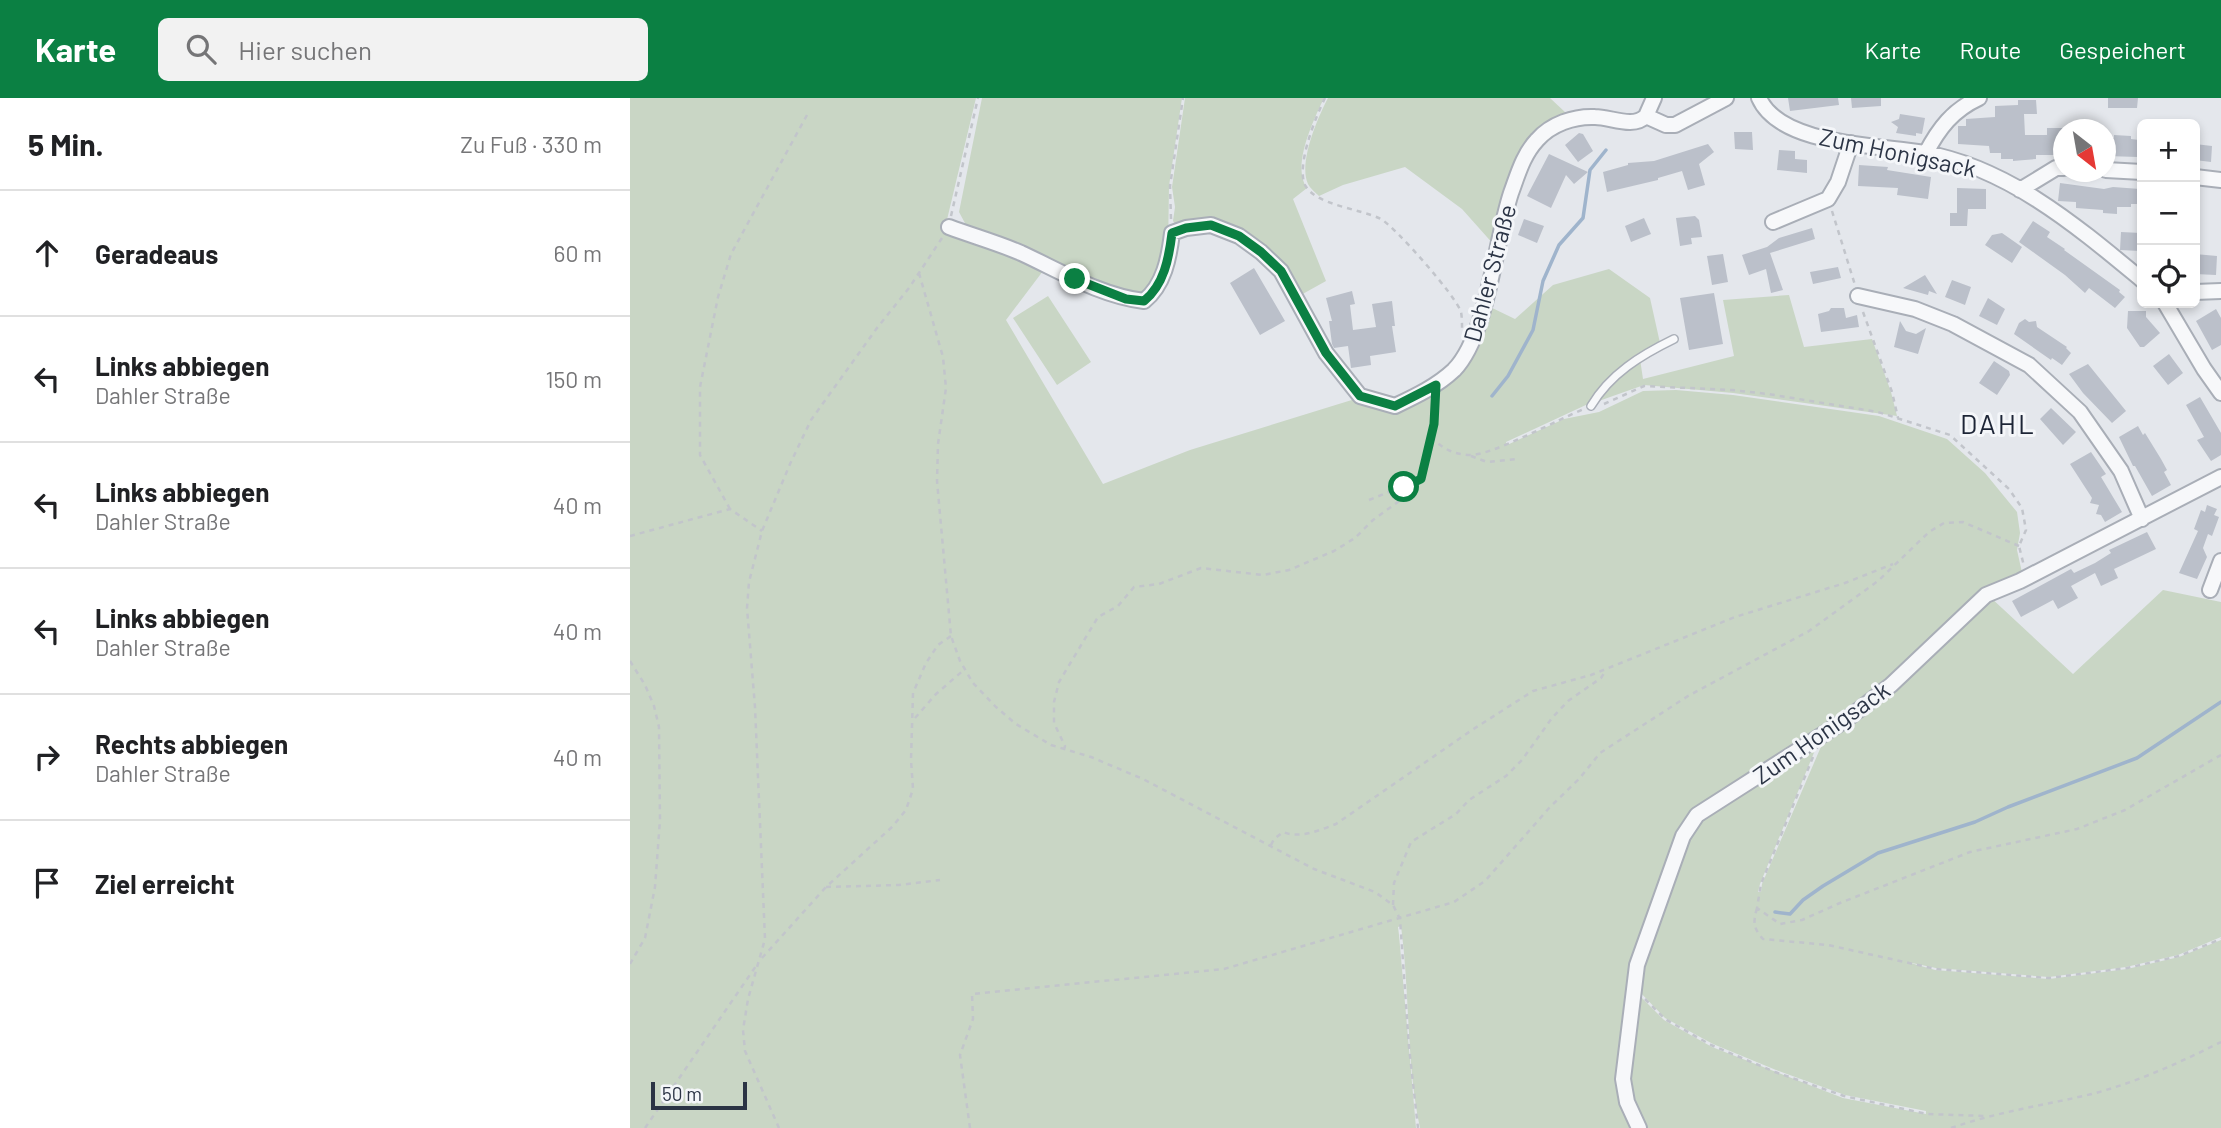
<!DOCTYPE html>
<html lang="de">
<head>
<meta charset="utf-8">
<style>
	:root { --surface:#fff; --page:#f2f2f2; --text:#202124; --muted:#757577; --line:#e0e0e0; --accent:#0b8043 }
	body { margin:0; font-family:Barlow,sans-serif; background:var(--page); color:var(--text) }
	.controls { position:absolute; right:21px; top:21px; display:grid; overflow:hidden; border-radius:10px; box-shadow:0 4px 10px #0003 }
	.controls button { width:63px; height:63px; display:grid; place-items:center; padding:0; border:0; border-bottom:2px solid var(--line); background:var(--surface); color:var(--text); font:35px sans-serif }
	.compass { position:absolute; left:1423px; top:21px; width:63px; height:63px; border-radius:50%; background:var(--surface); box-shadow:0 4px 10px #0003; rotate:149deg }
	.scale { position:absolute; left:21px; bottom:18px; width:96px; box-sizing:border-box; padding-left:7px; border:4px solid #2b3445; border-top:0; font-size:19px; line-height:24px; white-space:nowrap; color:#2b3445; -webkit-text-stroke:5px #f4f6f9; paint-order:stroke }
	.stop { position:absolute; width:21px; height:21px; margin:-16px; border:5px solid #0b8043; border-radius:50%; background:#fff }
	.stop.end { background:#0b8043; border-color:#fff; box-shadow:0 2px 7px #0008 }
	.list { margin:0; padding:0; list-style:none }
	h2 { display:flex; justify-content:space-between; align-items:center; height:91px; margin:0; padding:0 28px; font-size:30px }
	h2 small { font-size:23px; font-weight:400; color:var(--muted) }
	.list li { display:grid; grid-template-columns:46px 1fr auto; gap:21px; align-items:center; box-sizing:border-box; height:126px; padding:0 28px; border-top:2px solid var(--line) }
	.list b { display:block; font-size:26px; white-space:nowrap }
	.list p { margin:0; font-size:23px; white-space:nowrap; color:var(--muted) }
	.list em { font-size:23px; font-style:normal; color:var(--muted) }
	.icon { flex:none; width:38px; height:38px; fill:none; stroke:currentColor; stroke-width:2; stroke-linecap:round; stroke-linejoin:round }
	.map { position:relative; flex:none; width:1591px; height:1030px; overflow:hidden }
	header { display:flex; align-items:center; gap:42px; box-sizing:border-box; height:98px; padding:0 35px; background:var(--accent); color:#fff }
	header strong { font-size:33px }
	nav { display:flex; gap:38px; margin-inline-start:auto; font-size:24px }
	.search { width:490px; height:63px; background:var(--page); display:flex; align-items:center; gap:18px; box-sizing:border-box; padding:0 24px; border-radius:10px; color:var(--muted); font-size:26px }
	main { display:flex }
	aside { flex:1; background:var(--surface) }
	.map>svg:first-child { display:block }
	.green { fill:#c9d6c5 }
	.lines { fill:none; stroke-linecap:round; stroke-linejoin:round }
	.stream { stroke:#9fb4cc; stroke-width:3.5 }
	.building { fill:#bbc0ca }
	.service-casing { stroke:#a9aeb7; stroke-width:10 }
	.minor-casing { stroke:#a9aeb7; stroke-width:18 }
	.path { stroke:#c2c5cb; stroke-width:2.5; stroke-dasharray:5 5; stroke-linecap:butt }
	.service { stroke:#f7f8fa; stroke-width:7 }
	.minor { stroke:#f7f8fa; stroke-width:14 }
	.route { stroke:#0b8043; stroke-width:9 }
	.labels { text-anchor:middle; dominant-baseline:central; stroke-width:6; stroke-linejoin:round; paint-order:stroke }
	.street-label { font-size:24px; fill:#2b3445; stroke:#f4f6f9 }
	.quarter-label { font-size:28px; letter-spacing:2px; fill:#1d2536; stroke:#f4f6f9 }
</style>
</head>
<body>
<header>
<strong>Karte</strong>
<div class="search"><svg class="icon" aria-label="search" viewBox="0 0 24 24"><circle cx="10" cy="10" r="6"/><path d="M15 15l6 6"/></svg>Hier suchen</div>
<nav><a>Karte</a><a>Route</a><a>Gespeichert</a></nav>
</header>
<main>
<aside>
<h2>5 Min.<small>Zu Fuß · 330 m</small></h2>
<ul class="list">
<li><svg class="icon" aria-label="ahead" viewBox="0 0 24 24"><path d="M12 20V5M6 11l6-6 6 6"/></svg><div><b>Geradeaus</b></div><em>60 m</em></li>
<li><svg class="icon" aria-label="left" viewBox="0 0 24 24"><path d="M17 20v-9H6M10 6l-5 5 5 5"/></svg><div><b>Links abbiegen</b><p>Dahler Straße</p></div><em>150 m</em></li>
<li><svg class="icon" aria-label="left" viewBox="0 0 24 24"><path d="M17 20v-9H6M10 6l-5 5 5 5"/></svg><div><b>Links abbiegen</b><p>Dahler Straße</p></div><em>40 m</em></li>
<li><svg class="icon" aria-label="left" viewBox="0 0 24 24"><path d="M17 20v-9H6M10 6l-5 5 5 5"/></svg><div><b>Links abbiegen</b><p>Dahler Straße</p></div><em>40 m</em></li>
<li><svg class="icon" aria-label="right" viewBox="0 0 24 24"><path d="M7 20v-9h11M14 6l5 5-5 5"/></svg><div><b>Rechts abbiegen</b><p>Dahler Straße</p></div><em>40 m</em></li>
<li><svg class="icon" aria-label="arrive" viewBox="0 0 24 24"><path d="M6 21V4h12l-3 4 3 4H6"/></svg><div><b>Ziel erreicht</b></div></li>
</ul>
</aside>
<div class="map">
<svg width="1591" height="1030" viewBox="0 0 1591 1030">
	<rect width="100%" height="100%" fill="#e4e7ec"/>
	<path class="green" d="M0,0H346L315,130L416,169L376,222L473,386L560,352L725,301L766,312L827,274L856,207L885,221L923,187L979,171L1020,200L1030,245L977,282L958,306L876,344L877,347L934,321L969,314L1013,293L1046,292L1103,297L1249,318L1317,341L1355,375L1387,414L1390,435L1387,452L1393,479L1354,496L1259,586L1065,716L1005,868L990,982L1006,1030H790C776,964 780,894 771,828L768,829L769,837L786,1030H0Z
		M352,0H552L539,88L538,155L513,200L497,199L347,135L336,127L329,114Z
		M555,0H694C684,21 661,68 677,90L663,101L696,183L669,198L608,136L546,127L543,123L545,109L542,89Z
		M698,0H920L936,15L914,29L865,148L832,111L775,69L713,87L689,98C686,95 680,90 678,86C668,65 688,19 698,0Z
		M1159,197L1174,249L1242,241L1261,294L1267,318L1103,295L1014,287L966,304L972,293L1010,261L1013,281L1104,258L1093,202Z
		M418,198L461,264L427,287L383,220Z
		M1533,492L1591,504V839L1548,857L1496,869L1419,879L1306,870L1277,864L1305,872L1419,881L1497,871L1549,859L1591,842V1030H1012L995,980L1006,894L1034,922L1082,949L1213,1000L1296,1016V1013L1215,997L1146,972L1083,946L1035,920L1006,890L1062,728L1190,640L1130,786L1128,794H1131L1132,786L1196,637L1359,498L1443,576Z"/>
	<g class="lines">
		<path class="stream" d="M862,298L878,278L903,232L913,183L929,147L953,120L960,72L976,52
			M1145,814L1160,816L1173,802L1193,788L1248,755L1345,724L1378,709L1507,660L1591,604"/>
	</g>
	<path class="building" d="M1158,0H1208L1209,7L1160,13Z
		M1221,0H1251V8L1222,10Z
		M1478,0H1508L1507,10H1478Z
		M1388,2H1406L1407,16H1394L1395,37H1417V30H1433V57H1406V61L1383,63V61H1371V55H1360L1359,48L1328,46V28H1336V21L1365,19V8L1388,7Z
		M1270,16L1295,20L1292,36L1286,35V38L1266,35L1268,29L1261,24L1269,21Z
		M1104,34H1122L1123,52L1105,51Z
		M949,35L953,36L963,53L948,64L935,47Z
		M1484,37L1501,38V41L1509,42L1508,59L1476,58V40H1484Z
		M1078,46L1084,54L1069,66L1075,87L1058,92L1052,73L1028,80V82L977,94L973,74L998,67V65L1024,63Z
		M1565,46L1582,48L1581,64L1565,62Z
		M1149,52L1165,53V61L1177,62V75L1147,72Z
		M919,56L958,74L944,86L936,77L921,110L897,98Z
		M1229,67L1258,69L1257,72L1301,79L1298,101L1267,97L1268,90L1228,88Z
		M1430,85L1474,91L1483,89L1510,91L1509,106H1501V109H1487V116L1473,115V112L1446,110V104L1428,103Z
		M1327,90L1356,91V111H1338L1337,128H1320V115H1327Z
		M1065,118L1069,122L1072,139L1061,140L1062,146L1050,148L1046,120Z
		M1014,120L1021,136L1001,144L995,128Z
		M894,121L914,128L907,145L888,137Z
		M1403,123L1420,134L1417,139L1435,151L1434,152L1490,192L1489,194L1495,199L1485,210L1459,190L1455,195L1435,177L1389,144Z
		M1182,130L1185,141L1140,155L1153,192L1141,195L1136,171L1119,177L1112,157L1137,149L1149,140Z
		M1491,134L1511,135L1510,153L1490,152Z
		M1372,135L1392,149L1382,165L1355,147L1362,137Z
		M1093,156L1098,184L1082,187L1077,158Z
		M1565,156L1587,158L1586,177L1565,176Z
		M1208,169L1211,180L1183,186L1180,174Z
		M624,170L655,223L630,237L600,185Z
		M1295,177L1307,196L1299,193L1298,197L1273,190Z
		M1322,182L1341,189L1335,207L1315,199Z
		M722,193L725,206L720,207L723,232L746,229L742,206L762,203L765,228H762L766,254L740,258L741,267L721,270L718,248L704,250L702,246L699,223H702L696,200Z
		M1084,195L1093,246L1059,252L1050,200Z
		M1358,200L1375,211L1367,227L1349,218Z
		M1201,210H1214L1216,220L1227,217L1229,229L1191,234L1188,216L1199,213Z
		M1586,211L1591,220V247L1582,252L1566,223Z
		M1498,213H1516V219L1530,235L1514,249H1510L1497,230Z
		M1395,221L1399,224L1406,223L1407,229L1437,249L1436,250L1441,255L1432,267L1422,260L1421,262L1384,236L1389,225Z
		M1270,223L1276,233L1286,236L1296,230L1288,256L1264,249Z
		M1539,256L1553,275L1538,287L1523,268Z
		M1364,263L1379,273L1380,277L1367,297L1349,285Z
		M1458,266L1496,313L1482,325L1453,295L1439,276Z
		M1570,299L1591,335V357L1581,363L1567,342L1574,339L1556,307Z
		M1421,310L1446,334L1433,347L1410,321Z
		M1508,328L1513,337L1515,335L1531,361L1537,372L1534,374L1541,387L1522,398L1505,368H1503L1489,339Z
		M1461,354L1476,376L1471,379L1492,414L1475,424L1471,417L1466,416L1469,407L1460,405L1462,400L1440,366Z
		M1577,407L1587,411L1584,417L1589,419L1582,438L1578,436L1573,450L1577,459L1567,481L1549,475L1568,433L1564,431L1571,412L1575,414Z
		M1517,434L1526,451L1484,471L1488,480L1471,488L1465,475L1441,488L1448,500L1428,511L1423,502L1391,519L1382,503L1441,471L1444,475L1465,465L1481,455L1479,452Z"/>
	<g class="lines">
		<defs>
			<path id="service" d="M961,308C980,276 1011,257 1044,241"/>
			<path id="minor" d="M1129,0C1150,48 1250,47 1295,55C1379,70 1448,129 1512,182
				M1016,18L1036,27H1045L1096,0
				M1016,18L1024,0
				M1296,55C1309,30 1323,12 1349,0
				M1476,72L1512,74
				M1565,79L1591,82
				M1390,92L1426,70H1434
				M1143,124L1198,101L1208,84L1221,45
				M319,129C343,138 368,145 391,155C430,173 471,198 514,203C534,187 539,160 542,135L556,130L581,127L609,138L631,154L651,173L696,255L730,298L765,308C786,298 807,288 824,272C858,237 865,143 881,95C888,76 893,57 907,42C921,26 944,18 965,19C981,19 1003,31 1016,18
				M1565,194L1591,193
				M1228,198L1285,211L1323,226L1399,267L1450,314L1491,373L1512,421
				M1535,205L1574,271L1591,295
				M1580,492L1591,463
				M1009,1030L997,1004L993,981L1007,867L1053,738L1067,717L1217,621L1261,587L1356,497L1390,483L1591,379"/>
		</defs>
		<use href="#service" class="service-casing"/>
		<use href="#minor" class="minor-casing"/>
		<path class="path" d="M695,0C686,18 666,67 675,87C685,107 731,111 751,121C766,130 826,198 831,214C832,219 832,225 832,230
			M1202,113L1225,187
			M321,118L348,0
			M541,121L540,88L553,0
			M289,175L313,259L316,290L308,346L307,383L321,538L330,563L343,585L366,609L386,626L421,647L461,659L513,681L684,771L745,794L763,807L770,821L779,949L788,1030
			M1233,214L1262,294L1268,320
			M974,306L1014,288L1102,292L1138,296L1248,314L1320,337L1379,391L1392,410L1396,432L1389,448L1394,468
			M801,339C812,350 822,356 839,357C859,359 931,320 954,311
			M841,358L857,364L887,361
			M739,402L791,381L804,326L805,301
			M100,411L70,357V289L88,199L101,156L177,17
			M0,438L100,411L132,433
			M0,563L15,587L24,608L29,629L30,722L25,789L15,840L0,866
			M285,620L306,596L335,571
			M434,652L435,648L424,625V604L429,584L468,519L488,508L504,489L529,486L571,470L633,477L659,472L704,453L725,440L743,422L783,393L791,381
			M1183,659L1131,786L1127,810L1150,826L1172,822L1210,805L1340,754L1447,731L1495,712L1591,657
			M641,747L644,741L653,734C670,741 690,732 706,726L842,632L903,593L961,577L1105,519L1215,485L1263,466
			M196,789L269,787L310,782
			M763,807L764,785L781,744L826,716L839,702L876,678L892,662L922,620L938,603L971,580L976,572
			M1127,810C1123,824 1123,830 1133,841L1198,847L1306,871L1419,880L1497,870L1549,858L1591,841
			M132,860L196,789L262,729L276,712L283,691L281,662L283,595L296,565L308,547L321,538
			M1015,901L1035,921L1081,947L1145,974L1214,998L1297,1016L1356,1018
			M15,1030L128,865
			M149,1030L115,953L113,932L118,901L135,841L125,609L117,510L119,484L132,433L160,366L181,322L247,230L279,190L312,140
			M340,1030L330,957L343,921L342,896L594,871L824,804L855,783L920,709L949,681L970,655L1058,598L1179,533L1248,483L1299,434L1314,425L1333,424L1389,448
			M1321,1030C1367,1014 1415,1007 1462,996C1507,984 1549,965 1591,944"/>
		<use href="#service" class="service"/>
		<use href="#minor" class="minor"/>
	</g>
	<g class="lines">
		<path class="route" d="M445,181L496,201L514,203C534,187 539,160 542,135L556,130L581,127L609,138L631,154L651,173L696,255L730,298L765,308L806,287L804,326L791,381L774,389"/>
	</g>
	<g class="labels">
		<g class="street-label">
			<text transform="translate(1268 54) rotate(12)">Zum Honigsack</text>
			<text transform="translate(859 175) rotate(-75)">Dahler Straße</text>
			<text transform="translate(1191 634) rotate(-35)">Zum Honigsack</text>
		</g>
		<g class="quarter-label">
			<text x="1368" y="325">DAHL</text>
		</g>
	</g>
</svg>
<div class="controls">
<button>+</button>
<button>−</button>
<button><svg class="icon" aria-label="locate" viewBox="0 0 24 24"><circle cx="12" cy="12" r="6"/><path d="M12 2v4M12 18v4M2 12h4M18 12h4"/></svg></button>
</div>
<svg class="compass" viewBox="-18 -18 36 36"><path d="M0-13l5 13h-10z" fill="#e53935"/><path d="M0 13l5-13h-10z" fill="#757577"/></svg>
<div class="scale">50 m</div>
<div class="stop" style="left:774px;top:389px"></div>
<div class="stop end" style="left:445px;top:181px"></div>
</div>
</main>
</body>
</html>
